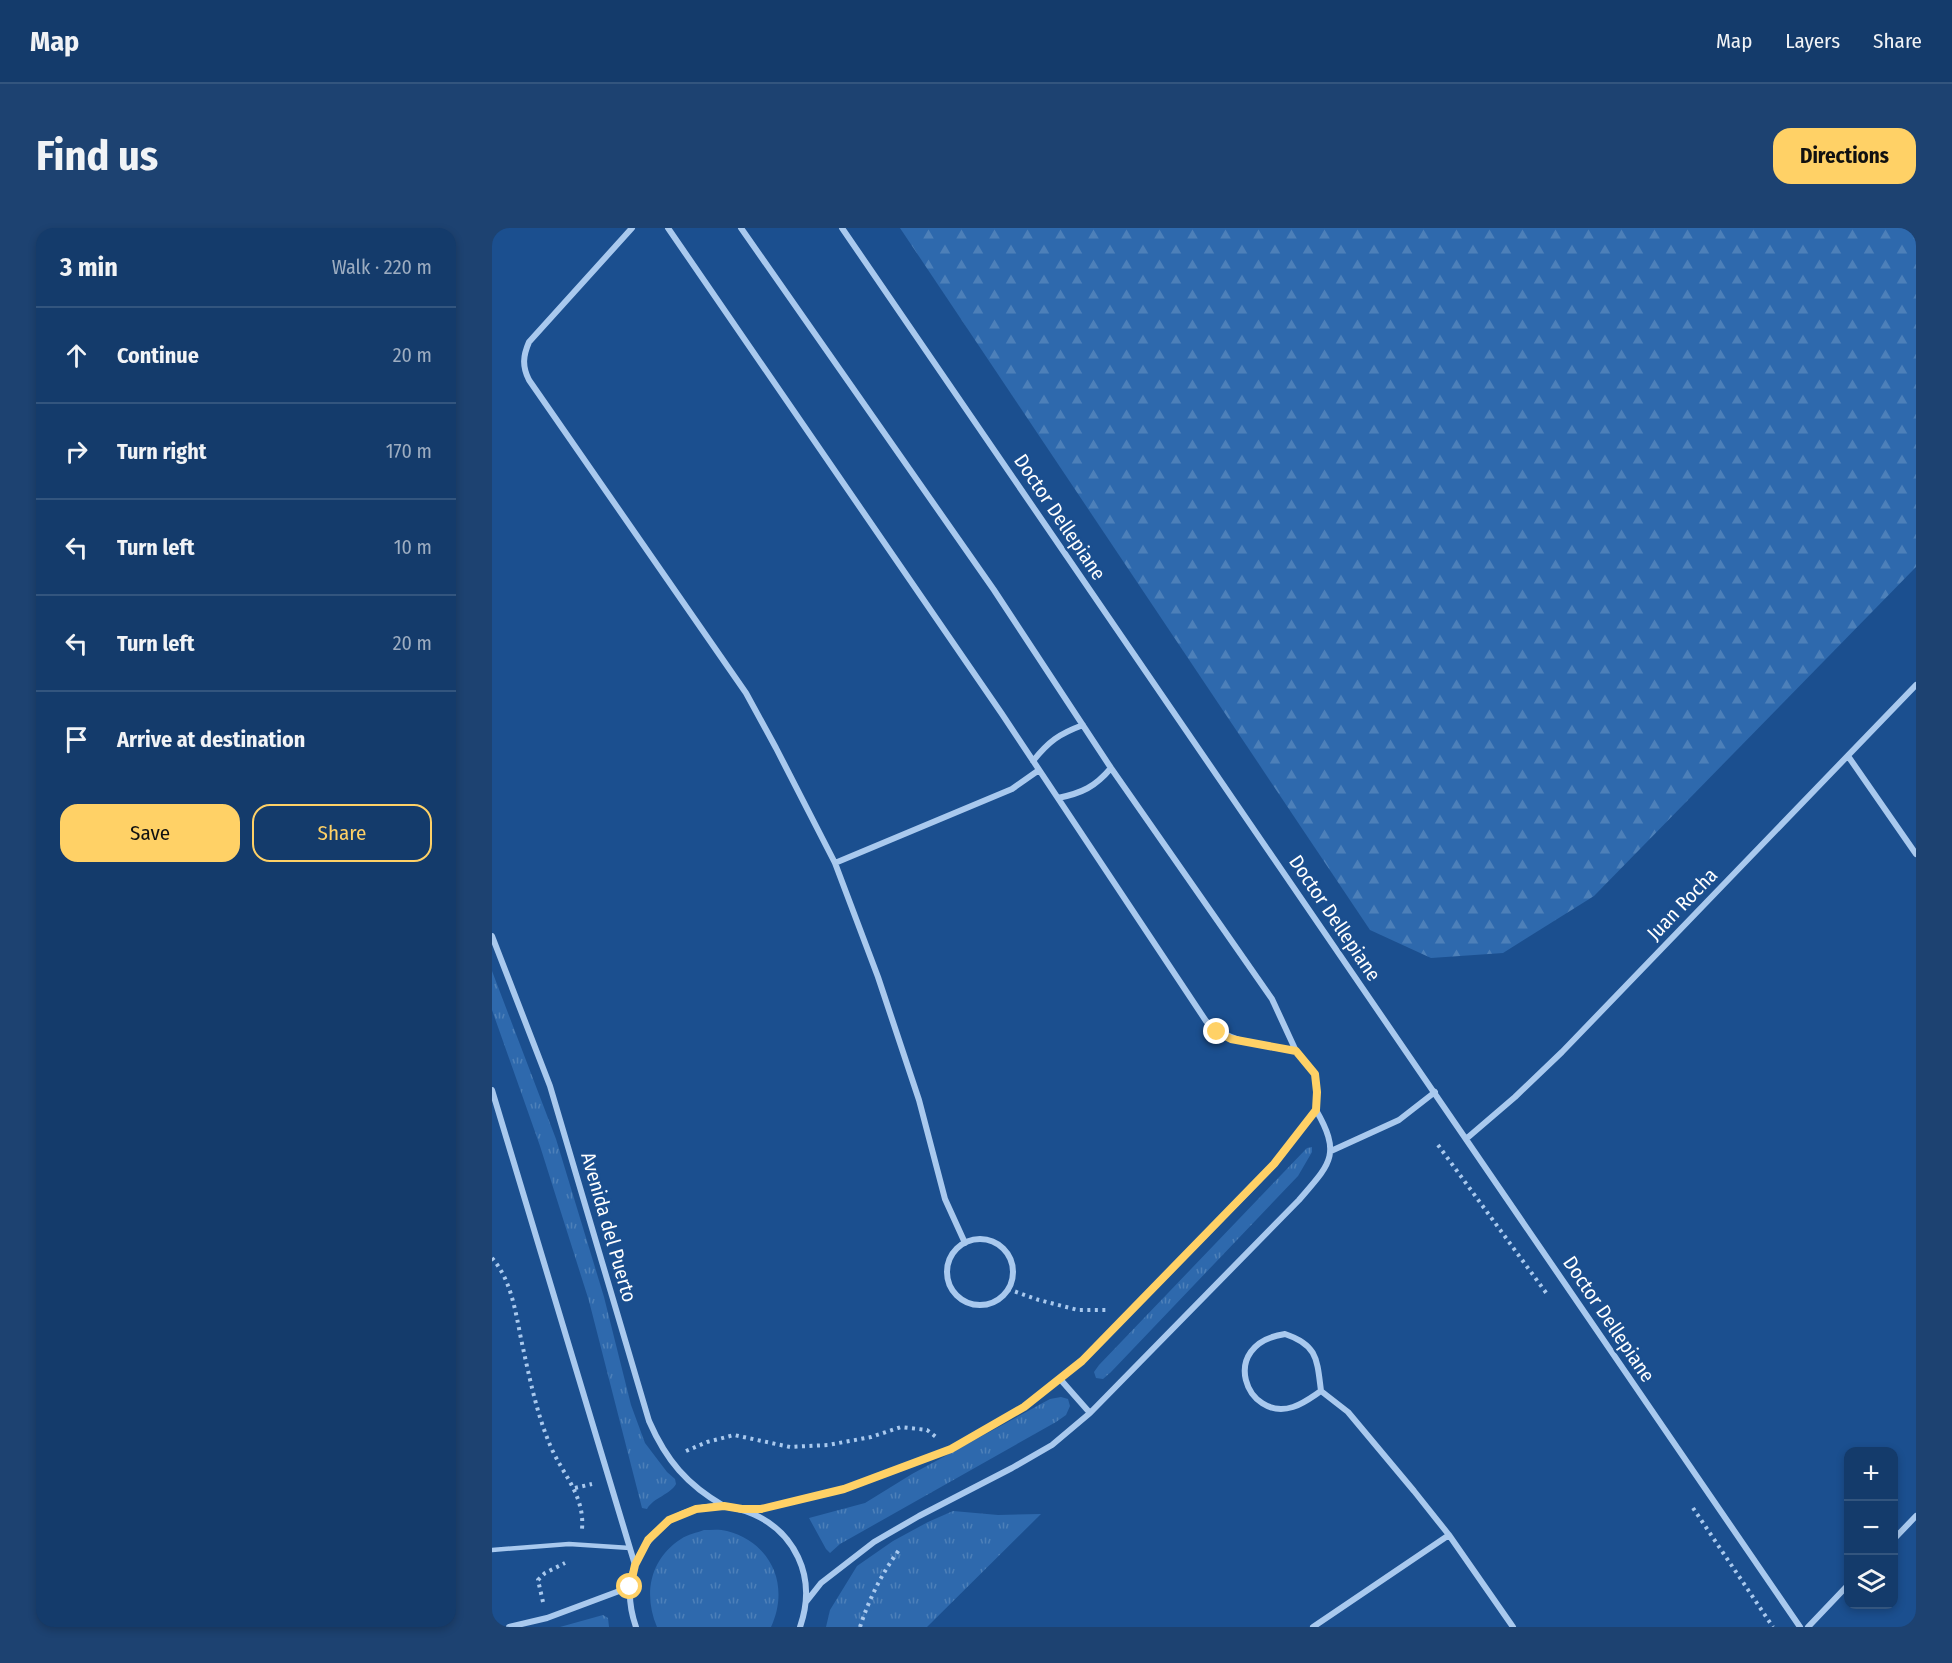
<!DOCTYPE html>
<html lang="en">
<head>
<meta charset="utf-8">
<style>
	:root { --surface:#143b6b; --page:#1d4271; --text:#f1f3f6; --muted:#9dadc1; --line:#33557e; --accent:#ffd166 }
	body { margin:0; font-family:"Fira Sans Condensed",sans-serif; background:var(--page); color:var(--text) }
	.controls { position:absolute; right:18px; bottom:18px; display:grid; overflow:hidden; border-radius:12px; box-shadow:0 3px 9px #0003 }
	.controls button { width:54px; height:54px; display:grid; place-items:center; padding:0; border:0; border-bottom:2px solid var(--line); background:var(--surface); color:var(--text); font:30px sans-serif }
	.stop { position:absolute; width:18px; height:18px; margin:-14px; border:4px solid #ffd166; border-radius:50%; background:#fff }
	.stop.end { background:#ffd166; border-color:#fff; box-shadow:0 2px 6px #0008 }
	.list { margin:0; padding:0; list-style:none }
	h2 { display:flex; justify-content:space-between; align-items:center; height:78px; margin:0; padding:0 24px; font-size:26px }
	h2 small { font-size:20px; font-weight:400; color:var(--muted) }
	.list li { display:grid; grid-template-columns:39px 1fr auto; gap:18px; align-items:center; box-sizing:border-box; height:96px; padding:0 24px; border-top:2px solid var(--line) }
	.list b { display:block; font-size:22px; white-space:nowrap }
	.list em { font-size:20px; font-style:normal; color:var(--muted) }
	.actions { display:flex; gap:12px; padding:18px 24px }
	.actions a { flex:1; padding:14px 0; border:2px solid var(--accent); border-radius:18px; text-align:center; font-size:21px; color:var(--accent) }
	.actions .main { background:var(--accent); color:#111 }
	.icon { flex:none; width:33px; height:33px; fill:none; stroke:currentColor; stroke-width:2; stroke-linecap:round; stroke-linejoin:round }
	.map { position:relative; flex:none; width:1424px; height:1399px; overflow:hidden; border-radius:18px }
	header { display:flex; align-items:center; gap:36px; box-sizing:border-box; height:84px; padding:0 30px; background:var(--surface); border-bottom:2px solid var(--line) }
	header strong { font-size:28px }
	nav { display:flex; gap:33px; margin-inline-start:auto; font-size:21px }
	.intro { display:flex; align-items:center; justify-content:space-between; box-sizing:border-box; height:144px; padding:0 36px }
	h1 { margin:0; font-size:42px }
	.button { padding:15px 27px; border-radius:18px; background:var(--accent); color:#111; font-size:21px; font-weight:700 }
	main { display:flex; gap:36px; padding:0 36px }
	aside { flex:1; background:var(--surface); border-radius:18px; box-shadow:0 3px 9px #0003 }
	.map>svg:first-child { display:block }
	.grass { fill:url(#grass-tufts) }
	.forest { fill:url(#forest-firs) }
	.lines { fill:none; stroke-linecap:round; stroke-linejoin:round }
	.path { stroke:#a9c9ee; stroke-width:4; stroke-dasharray:3 4.5; stroke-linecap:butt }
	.lane { stroke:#a9c9ee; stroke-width:4.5 }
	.street { stroke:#a9c9ee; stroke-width:6 }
	.route { stroke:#ffd166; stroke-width:8 }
	.labels { text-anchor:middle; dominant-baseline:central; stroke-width:5; stroke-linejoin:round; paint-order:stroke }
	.street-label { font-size:20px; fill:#fff; stroke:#1b4f8f }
</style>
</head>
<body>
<header>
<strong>Map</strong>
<nav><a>Map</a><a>Layers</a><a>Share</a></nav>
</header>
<div class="intro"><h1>Find us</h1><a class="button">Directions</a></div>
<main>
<aside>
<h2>3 min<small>Walk · 220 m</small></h2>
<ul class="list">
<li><svg class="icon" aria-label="ahead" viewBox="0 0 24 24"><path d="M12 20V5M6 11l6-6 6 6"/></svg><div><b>Continue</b></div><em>20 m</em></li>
<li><svg class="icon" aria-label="right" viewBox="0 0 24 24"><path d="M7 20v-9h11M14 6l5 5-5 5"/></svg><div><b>Turn right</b></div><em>170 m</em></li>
<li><svg class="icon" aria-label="left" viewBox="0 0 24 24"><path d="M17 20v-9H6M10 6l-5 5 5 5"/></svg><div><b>Turn left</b></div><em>10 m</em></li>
<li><svg class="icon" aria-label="left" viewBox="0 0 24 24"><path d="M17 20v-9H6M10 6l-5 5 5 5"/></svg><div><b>Turn left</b></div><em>20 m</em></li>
<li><svg class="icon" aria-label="arrive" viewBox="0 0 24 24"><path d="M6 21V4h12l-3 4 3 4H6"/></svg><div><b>Arrive at destination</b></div></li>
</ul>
<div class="actions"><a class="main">Save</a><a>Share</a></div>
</aside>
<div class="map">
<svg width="1424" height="1399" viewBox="0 0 1424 1399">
	<defs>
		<pattern id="grass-tufts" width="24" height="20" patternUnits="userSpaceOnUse" patternTransform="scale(1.5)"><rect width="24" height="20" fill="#2e69ad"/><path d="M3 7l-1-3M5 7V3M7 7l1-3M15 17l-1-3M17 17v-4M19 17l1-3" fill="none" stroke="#4d80b9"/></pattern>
		<pattern id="forest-firs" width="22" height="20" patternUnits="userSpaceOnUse" patternTransform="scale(1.5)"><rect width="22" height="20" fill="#2e69ad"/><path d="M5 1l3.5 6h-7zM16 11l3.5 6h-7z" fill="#4d80b9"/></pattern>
	</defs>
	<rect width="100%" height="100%" fill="#1b4f8f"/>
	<path class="grass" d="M0,743L64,911L112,1069L139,1177L153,1215L175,1244L183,1251L184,1256C178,1267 162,1269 155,1281L150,1280L97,1073L48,918L0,782Z
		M820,919V924L806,948L619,1144L611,1151L604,1150L602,1144L607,1137L815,920Z
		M569,1169L576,1171L578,1178L574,1187L564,1194L348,1316L338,1325L334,1321L317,1290L373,1275L420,1246L558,1171Z
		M461,1283L506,1287L549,1286L435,1399H334L338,1382L365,1338L401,1313L436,1294Z
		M212,1302C219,1302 228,1301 235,1303C280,1315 298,1358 279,1399H165C151,1366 158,1331 189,1311C196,1306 205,1305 212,1302Z
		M111,1387L116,1390L117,1399H68Z"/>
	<path class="forest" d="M408,0H1424V339L1102,668L1011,725L939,730L878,702Z"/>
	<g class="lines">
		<path class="path" d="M946,917L1055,1066
			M0,1030C21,1054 24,1089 31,1120C38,1152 45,1186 58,1217C70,1246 93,1267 90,1301
			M516,1061L547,1072L586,1082H614
			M194,1223L215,1214L242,1207L298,1219L336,1217L379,1209L409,1199L435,1202L444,1209
			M83,1260L100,1256
			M1201,1280L1281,1399
			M51,1374L46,1352L53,1345L73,1335
			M368,1399C377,1371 390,1345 407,1322"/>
		<path class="lane" d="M0,1322L77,1316L138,1320"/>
		<path class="street" d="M140,0L37,114C31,128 30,138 37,152L254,465L284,520L343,635L386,749L427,872L453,971L473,1015
			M176,0L510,486L714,793C738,816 772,817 804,823
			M249,0L502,362L619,540L780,771L804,823L823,846L825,864L824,882L782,937L590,1133L532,1179L459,1221L353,1261L269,1281H250
			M350,0L1308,1399
			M1356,528L1424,626
			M541,533C557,513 567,506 591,497
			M566,570C590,565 603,559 619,540
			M343,635L520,561L547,542
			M0,708L58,858L157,1193C174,1232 195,1257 232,1278
			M0,862L143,1337
			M974,911L1023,869L1070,824L1424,457
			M839,923L907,892L943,864
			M455 1044a33 33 0 1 1 66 0a33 33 0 1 1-66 0Z
			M793,1106C826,1117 825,1132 829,1163C820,1169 811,1176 801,1179C754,1194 725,1116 793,1106Z
			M568,1151L598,1185
			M829,1163L856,1184L922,1263L957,1307L1021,1399
			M1402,1311L1424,1288
			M314,1374L329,1355L382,1314L427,1288L520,1240L560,1217L598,1185L807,972C838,936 850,927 824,882
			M17,1399L55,1390L138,1359
			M144,1399C136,1376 135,1351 147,1328C201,1228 345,1293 308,1399
			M821,1399L957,1307
			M1316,1399L1356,1357"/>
	</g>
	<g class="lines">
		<path class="route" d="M138,1359L143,1337L156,1312L177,1292L204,1281L232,1278L250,1281H269L352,1261L459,1221L532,1179L590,1133L782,936L824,882L825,864L823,846L804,823L739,811L725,804"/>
	</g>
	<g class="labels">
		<g class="street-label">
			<text transform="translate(568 289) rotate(56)">Doctor Dellepiane</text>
			<text transform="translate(1190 676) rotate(-46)">Juan Rocha</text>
			<text transform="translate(843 690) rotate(56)">Doctor Dellepiane</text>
			<text transform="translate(117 999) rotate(74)">Avenida del Puerto</text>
			<text transform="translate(1117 1091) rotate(56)">Doctor Dellepiane</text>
		</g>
	</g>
</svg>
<div class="controls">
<button>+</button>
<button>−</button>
<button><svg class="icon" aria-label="layers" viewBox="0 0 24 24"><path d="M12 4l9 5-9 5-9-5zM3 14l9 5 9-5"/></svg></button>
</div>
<div class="stop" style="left:138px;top:1359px"></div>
<div class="stop end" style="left:725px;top:804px"></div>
</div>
</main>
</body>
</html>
